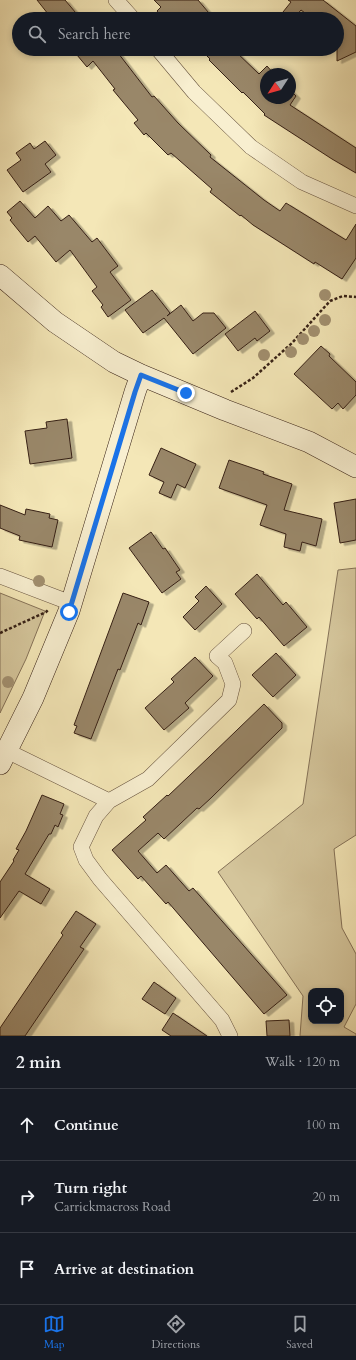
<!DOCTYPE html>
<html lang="en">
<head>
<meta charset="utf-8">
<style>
	:root { --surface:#171b24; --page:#20242c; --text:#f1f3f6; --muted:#9ea1a6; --line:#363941; --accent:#1a73e8 }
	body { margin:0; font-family:Cardo,serif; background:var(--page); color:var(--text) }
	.controls { position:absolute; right:12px; bottom:12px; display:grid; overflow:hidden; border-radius:8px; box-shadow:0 2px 6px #0003 }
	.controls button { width:36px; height:36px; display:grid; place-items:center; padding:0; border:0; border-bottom:1px solid var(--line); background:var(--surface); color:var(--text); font:20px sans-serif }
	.compass { position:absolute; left:260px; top:68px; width:36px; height:36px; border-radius:50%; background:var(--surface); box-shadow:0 2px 6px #0003; rotate:234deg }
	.stop { position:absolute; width:12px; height:12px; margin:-9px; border:3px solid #1a73e8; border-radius:50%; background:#fff }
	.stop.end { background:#1a73e8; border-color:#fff; box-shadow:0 1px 4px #0008 }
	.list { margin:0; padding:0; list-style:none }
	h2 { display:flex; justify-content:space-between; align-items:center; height:52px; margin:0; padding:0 16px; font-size:17px }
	h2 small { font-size:13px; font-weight:400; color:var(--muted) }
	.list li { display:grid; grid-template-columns:26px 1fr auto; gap:12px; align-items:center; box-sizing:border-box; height:72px; padding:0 16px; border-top:1px solid var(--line) }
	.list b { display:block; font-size:15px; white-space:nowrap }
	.list p { margin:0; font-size:13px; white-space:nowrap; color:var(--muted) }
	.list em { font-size:13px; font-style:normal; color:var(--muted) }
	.icon { flex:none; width:22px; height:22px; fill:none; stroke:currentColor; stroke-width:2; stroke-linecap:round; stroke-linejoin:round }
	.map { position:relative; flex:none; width:356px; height:1036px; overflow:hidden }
	.search { position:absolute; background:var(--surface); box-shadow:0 2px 6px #0003; left:12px; right:12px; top:12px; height:44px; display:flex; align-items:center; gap:10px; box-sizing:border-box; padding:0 14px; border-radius:22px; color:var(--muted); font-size:15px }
	.sheet { height:268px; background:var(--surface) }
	nav { display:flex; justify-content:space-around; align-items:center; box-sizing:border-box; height:56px; border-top:1px solid var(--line); background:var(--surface); font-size:11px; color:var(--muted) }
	nav a { display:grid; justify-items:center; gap:2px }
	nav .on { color:var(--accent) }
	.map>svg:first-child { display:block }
	.green { fill:#d4c59b; stroke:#857258; fill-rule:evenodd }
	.building { fill:#998769; stroke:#362015; filter:url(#shadow) }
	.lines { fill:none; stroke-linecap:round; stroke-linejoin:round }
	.street-casing { stroke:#66523e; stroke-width:16 }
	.secondary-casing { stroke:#362015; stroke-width:22 }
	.path { stroke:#362015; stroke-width:2.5; stroke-dasharray:3 2; stroke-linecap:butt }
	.street { stroke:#f8efd0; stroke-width:15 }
	.secondary { stroke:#f8efd0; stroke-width:21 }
	.tree { fill:#a29070 }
	.route { stroke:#1a73e8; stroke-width:5 }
</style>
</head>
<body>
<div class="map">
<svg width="356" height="1036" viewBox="0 0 356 1036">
	<defs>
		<filter id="shadow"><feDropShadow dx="4.5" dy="2.5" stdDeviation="0" flood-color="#0004"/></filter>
	</defs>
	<rect width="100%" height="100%" fill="#f4e7b7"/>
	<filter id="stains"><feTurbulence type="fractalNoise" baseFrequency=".005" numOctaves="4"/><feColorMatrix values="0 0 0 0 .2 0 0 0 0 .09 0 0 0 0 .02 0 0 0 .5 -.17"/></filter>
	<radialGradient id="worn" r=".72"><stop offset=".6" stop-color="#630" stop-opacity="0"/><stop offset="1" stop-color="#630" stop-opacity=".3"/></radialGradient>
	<path class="green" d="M356,568V835L334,849L342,928L356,954V1004L344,1027L356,1034V1036H300L303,996L218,872L303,804L338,570ZM311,991H341V1021H311Z
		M0,593L45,611L26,659L0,713Z"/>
	<path class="building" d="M37,0H65L81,19H52Z
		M154,0H198L214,19H164L157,11L161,7Z
		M288,0H323L356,26V52L337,61V19H313L301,10L293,19L283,12L291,2Z
		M83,49H115L152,97L154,96L178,123L211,155L210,157L264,200L280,211L286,203L346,240L356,224V258L342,279L315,262L314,264L253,225L241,215L240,216L210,192L212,189L171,153L168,155L146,133L144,135L134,123L138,120L113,90L115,89L93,61L87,67L77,55Z
		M200,49H233L259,74L267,66L274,74H266V98H290V90L296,96L290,105L356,148V173L332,159L264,115L265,114L243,92L242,93L209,60L210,59Z
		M45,141L56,155L45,164L51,172L23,192L7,170L21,160L16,153L30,143L34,149Z
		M20,201L35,218L48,206L61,221L69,215L92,242L97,238L118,266L110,272L131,300L108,317L101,307L103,305L92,291L97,287L70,250L56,262L35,236L28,242L10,220L12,218L7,212Z
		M152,290L170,313L167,316L181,305L193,321L203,313H214L226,328L193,354L164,318L143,333L125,310Z
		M255,311L270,331L257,341L255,338L238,351L225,334Z
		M321,346L330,354L329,356L356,382V395L343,409L338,403L332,409L294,374Z
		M67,419L72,458L30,464L25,431L47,428L46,422Z
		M161,448L196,464L185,488L177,484L171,498L159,493L164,482L149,475Z
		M229,460L264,472L263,474L292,484L284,510L322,519L316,546L302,542L300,551L284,547L286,534L260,525L267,505L219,488Z
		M356,499V540L340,543L334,503Z
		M0,505L25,515L26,509L50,514L49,518L58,520L52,547L19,540L20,536L0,528Z
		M151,532L163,549L165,548L180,570L176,572L181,579L162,593L129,548Z
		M257,574L283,605L286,602L307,627L284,646L259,617L257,619L235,594Z
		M206,586L222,604L195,630L183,617L199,601L195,597Z
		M123,593L149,602L141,625L138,623L120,670L118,669L91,739L74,733L77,726L74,725Z
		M276,653L296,675L273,697L252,675Z
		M195,657L213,676L185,703L189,708L164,730L145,708L174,682L171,679Z
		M264,704L282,723V728L211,798L199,809L197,808L164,839L158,833L138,851L157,873L166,865L189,891L193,888L287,995L264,1014L168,902L166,904L141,876L138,879L112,850L146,820L143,817L167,795L168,796L209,757Z
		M42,795L64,804L60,814L63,815L58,827L55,825L51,834H49L25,874L50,889L41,904L19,891L0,918V882L14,861L13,860L19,850L16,849L26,831Z
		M76,911L96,924L80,947L84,949L25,1036H0V1028L63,935L61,933Z
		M154,982L176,998L165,1014L142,999Z
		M173,1013L207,1036H171L162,1030Z
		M289,1020L290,1036H267L266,1021Z"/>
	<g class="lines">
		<defs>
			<path id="street" d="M116,0L133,19
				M158,49L194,92L251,147L302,182L356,206
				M0,576L71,603
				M7,751L109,801L96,816L81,847L86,860L100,879L222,1020L230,1036
				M109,801L148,779L229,700L233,684L225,663L217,656L244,631"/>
			<path id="secondary" d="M0,275L55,322L114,362L141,375L225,410L309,442L356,467
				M0,764L33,698L69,611L135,392L141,375"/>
		</defs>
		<use href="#street" class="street-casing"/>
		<use href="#secondary" class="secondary-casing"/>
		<path class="path" d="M231,392L253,378L292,343L330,301L343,296L356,297
			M0,633L46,612L48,610"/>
		<use href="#street" class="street"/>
		<use href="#secondary" class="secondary"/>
	</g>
	<g class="tree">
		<circle cx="325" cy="295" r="6"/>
		<circle cx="325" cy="320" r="6"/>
		<circle cx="314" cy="331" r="6"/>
		<circle cx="303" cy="339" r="6"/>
		<circle cx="291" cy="352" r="6"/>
		<circle cx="264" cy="355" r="6"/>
		<circle cx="39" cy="581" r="6"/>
		<circle cx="8" cy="682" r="6"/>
	</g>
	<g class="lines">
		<path class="route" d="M69,612L135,392L141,375L186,393"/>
	</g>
	<rect width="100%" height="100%" filter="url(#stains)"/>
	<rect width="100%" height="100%" fill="url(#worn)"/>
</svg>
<div class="controls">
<button><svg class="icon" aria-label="locate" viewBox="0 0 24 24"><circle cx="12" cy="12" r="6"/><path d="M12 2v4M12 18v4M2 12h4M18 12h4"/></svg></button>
</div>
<svg class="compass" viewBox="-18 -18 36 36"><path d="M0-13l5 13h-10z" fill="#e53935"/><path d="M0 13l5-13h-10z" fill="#9ea1a6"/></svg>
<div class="stop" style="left:69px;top:612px"></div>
<div class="stop end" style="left:186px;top:393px"></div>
<div class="search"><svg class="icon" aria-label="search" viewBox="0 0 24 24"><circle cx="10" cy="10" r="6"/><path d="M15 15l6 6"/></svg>Search here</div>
</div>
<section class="sheet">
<h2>2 min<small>Walk · 120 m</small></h2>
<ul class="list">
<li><svg class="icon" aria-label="ahead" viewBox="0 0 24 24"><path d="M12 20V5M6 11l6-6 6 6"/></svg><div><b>Continue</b></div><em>100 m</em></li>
<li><svg class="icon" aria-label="right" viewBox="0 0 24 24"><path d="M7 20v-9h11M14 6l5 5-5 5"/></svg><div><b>Turn right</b><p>Carrickmacross Road</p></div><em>20 m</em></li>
<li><svg class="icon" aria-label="arrive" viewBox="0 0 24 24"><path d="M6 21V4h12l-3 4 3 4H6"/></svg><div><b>Arrive at destination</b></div></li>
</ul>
</section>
<nav>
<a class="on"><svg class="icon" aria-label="map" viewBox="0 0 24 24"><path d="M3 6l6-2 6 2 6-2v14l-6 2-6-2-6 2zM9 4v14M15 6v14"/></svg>Map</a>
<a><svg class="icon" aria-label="directions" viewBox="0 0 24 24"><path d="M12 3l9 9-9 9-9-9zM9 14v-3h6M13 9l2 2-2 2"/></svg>Directions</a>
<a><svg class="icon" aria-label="saved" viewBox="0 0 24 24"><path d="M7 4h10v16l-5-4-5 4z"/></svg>Saved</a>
</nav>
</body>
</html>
